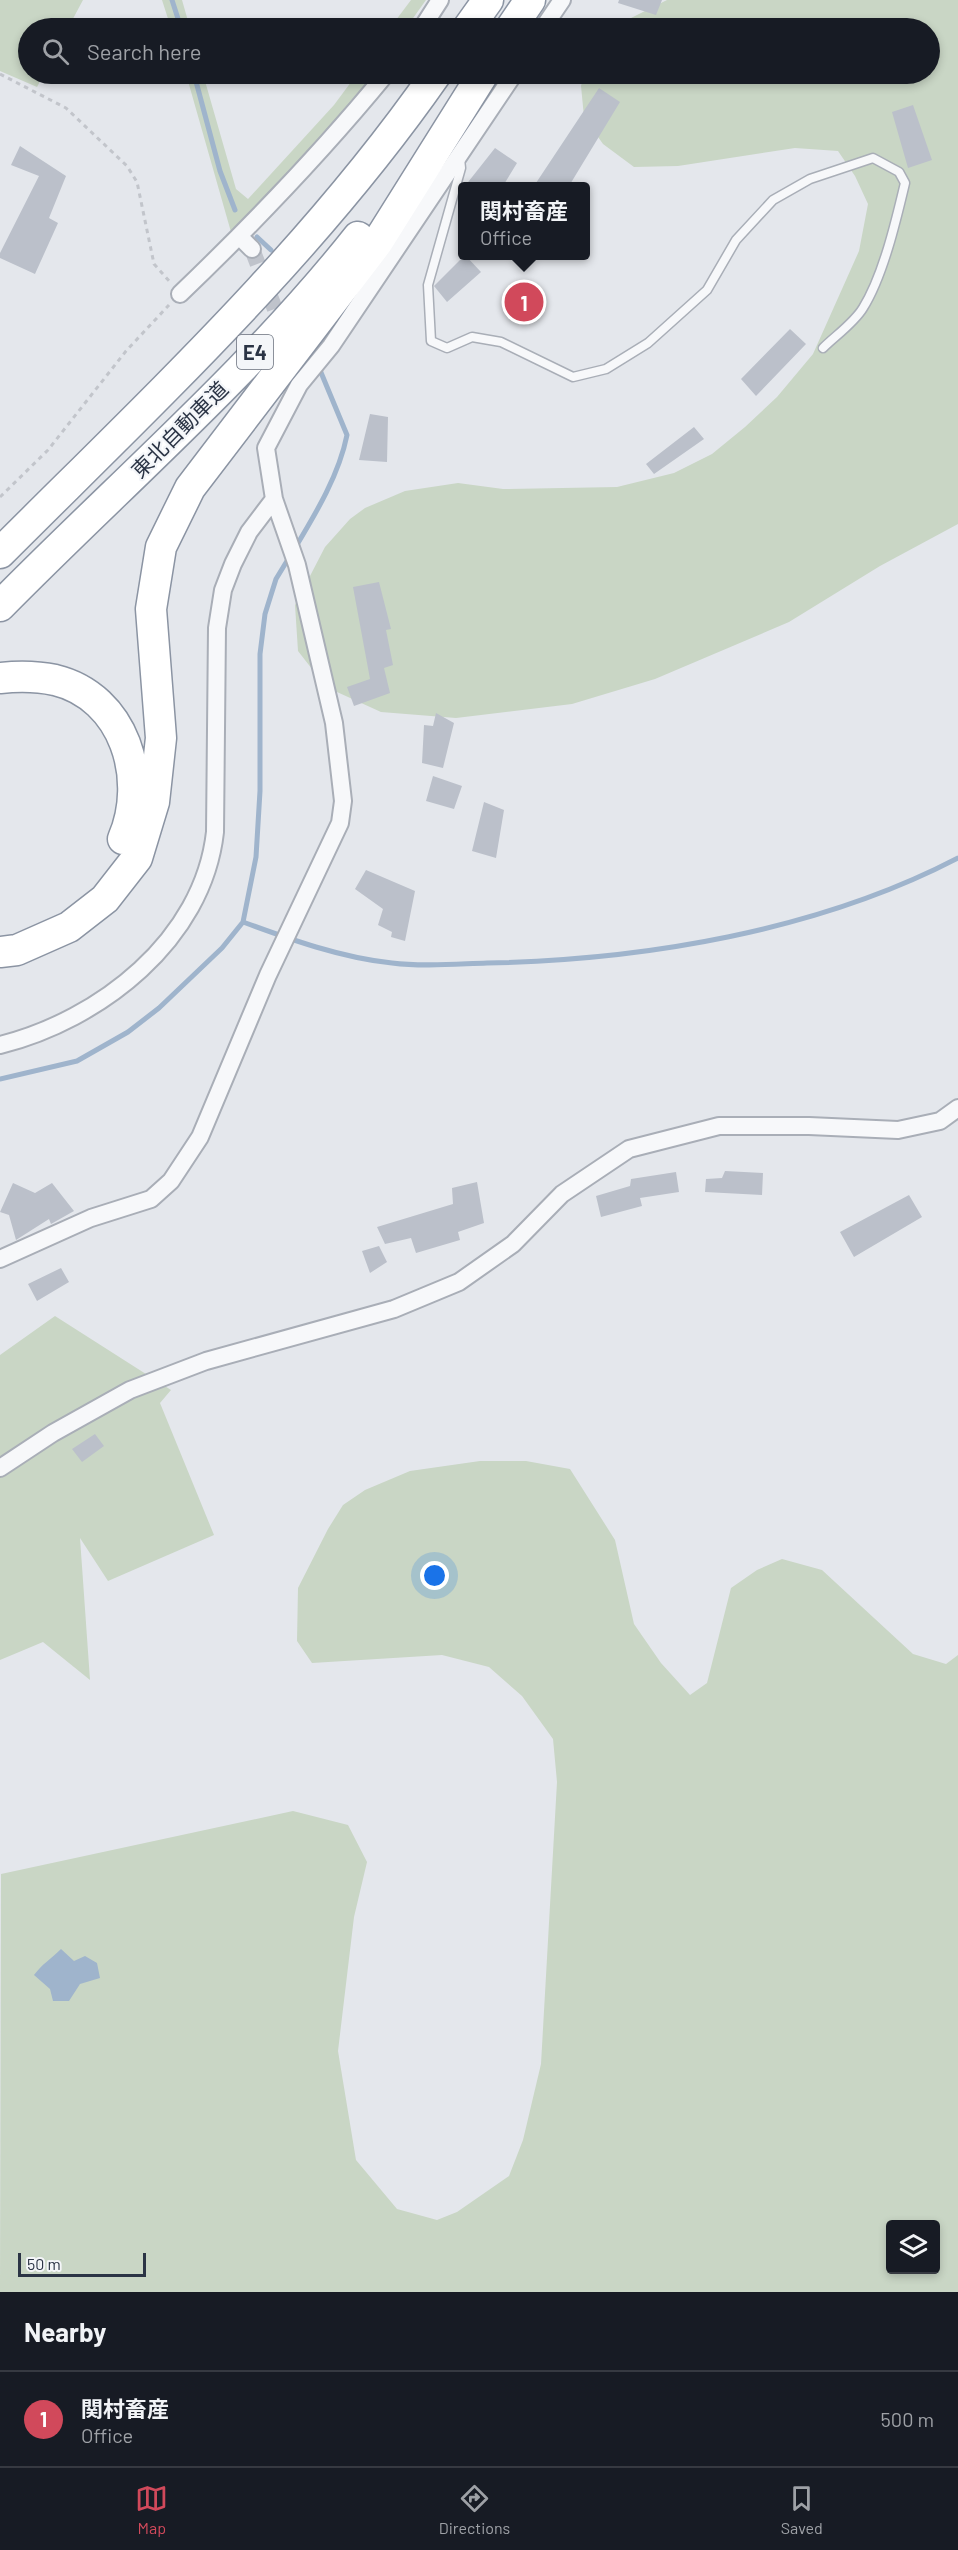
<!DOCTYPE html>
<html lang="en">
<head>
<meta charset="utf-8">
<style>
	:root { --surface:#171b24; --page:#20242c; --text:#f1f3f6; --muted:#9ea1a6; --line:#363941; --accent:#d1495b }
	body { margin:0; font-family:Barlow,"Noto Sans JP",sans-serif; background:var(--page); color:var(--text) }
	.controls { position:absolute; right:18px; bottom:18px; display:grid; overflow:hidden; border-radius:6px; box-shadow:0 3px 9px #0003 }
	.controls button { width:54px; height:54px; display:grid; place-items:center; padding:0; border:0; border-bottom:2px solid var(--line); background:var(--surface); color:var(--text); font:30px sans-serif }
	.scale { position:absolute; left:18px; bottom:15px; width:128px; box-sizing:border-box; padding-left:6px; border:3px solid #2b3445; border-top:0; font-size:16px; line-height:21px; white-space:nowrap; color:#2b3445; -webkit-text-stroke:4px #f4f6f9; paint-order:stroke }
	.you { position:absolute; left:435px; top:1576px; width:21px; height:21px; margin:-15px; border:4px solid #fff; border-radius:50%; background:#1a73e8; box-shadow:0 0 0 9px #1a73e833 }
	.badge { display:grid; place-items:center; width:39px; height:39px; border-radius:50%; background:var(--accent); color:#fff; font-size:20px; font-weight:700 }
	.pin { position:absolute; translate:-50% -50%; border:3px solid #fff; box-shadow:0 2px 6px #0006 }
	.popup { position:absolute; left:458px; top:182px; width:132px; height:78px; box-sizing:border-box; display:grid; place-content:center; border-radius:6px; background:var(--surface); filter:drop-shadow(0 2px 4px #0005); font-size:20px; white-space:nowrap; color:var(--muted) }
	.popup b { font-size:22px; color:var(--text) }
	.popup::after { content:''; position:absolute; left:50%; top:100%; margin-left:-12px; border:12px solid transparent; border-top-color:var(--surface) }
	.list { margin:0; padding:0; list-style:none }
	h2 { display:flex; justify-content:space-between; align-items:center; height:78px; margin:0; padding:0 24px; font-size:26px }
	h2 small { font-size:20px; font-weight:400; color:var(--muted) }
	.list li { display:grid; grid-template-columns:39px 1fr auto; gap:18px; align-items:center; box-sizing:border-box; height:96px; padding:0 24px; border-top:2px solid var(--line) }
	.list b { display:block; font-size:22px; white-space:nowrap }
	.list p { margin:0; font-size:20px; white-space:nowrap; color:var(--muted) }
	.list em { font-size:20px; font-style:normal; color:var(--muted) }
	.icon { flex:none; width:33px; height:33px; fill:none; stroke:currentColor; stroke-width:2; stroke-linecap:round; stroke-linejoin:round }
	.map { position:relative; flex:none; width:958px; height:2292px; overflow:hidden }
	.search { position:absolute; background:var(--surface); box-shadow:0 3px 9px #0003; left:18px; right:18px; top:18px; height:66px; display:flex; align-items:center; gap:15px; box-sizing:border-box; padding:0 21px; border-radius:33px; color:var(--muted); font-size:22px }
	.sheet { height:174px; background:var(--surface) }
	nav { display:flex; justify-content:space-around; align-items:center; box-sizing:border-box; height:84px; border-top:2px solid var(--line); background:var(--surface); font-size:16px; color:var(--muted) }
	nav a { display:grid; justify-items:center; gap:3px }
	nav .on { color:var(--accent) }
	.map>svg:first-child { display:block }
	.green { fill:#c9d6c5; fill-rule:evenodd }
	.water { fill:#9fb4cc }
	.lines { fill:none; stroke-linecap:round; stroke-linejoin:round }
	.stream { stroke:#9fb4cc; stroke-width:5 }
	.building { fill:#bbc0ca }
	.minor-tunnel { stroke:#bfc3cb; stroke-width:16; stroke-dasharray:16 8; stroke-linecap:butt }
	.service-casing { stroke:#a9aeb7; stroke-width:11 }
	.minor-casing { stroke:#a9aeb7; stroke-width:20 }
	.motorway-casing { stroke:#8b94a3; stroke-width:33 }
	.path { stroke:#c2c5cb; stroke-width:3; stroke-dasharray:4.5 4.5; stroke-linecap:butt }
	.service { stroke:#f7f8fa; stroke-width:8 }
	.minor { stroke:#f7f8fa; stroke-width:16 }
	.motorway { stroke:#fff; stroke-width:30 }
	.labels { text-anchor:middle; dominant-baseline:central; stroke-width:4.5; stroke-linejoin:round; paint-order:stroke }
	.shield { fill:#f4f6f9; stroke:#676e7b; stroke-width:1.5 }
	.shield-label { font-size:20px; font-weight:bold; fill:#2b3445 }
	.street-label { font-size:21px; fill:#2b3445; stroke:#f4f6f9 }
</style>
</head>
<body>
<div class="map">
<svg width="958" height="2292" viewBox="0 0 958 2292">
	<rect width="100%" height="100%" fill="#e4e7ec"/>
	<path class="green" d="M0,0H83L68,28H28V74H44L37,87L0,71Z
		M162,0H182L190,28H171Z
		M411,0H426L406,28H390Z
		M667,0H958V524L880,566L789,622L655,679L572,704L456,718L381,712L326,687L298,651L295,605L325,547L350,519L365,508L405,491L458,483L503,489L617,487L674,473L712,454L745,427L777,397L813,354L859,251L868,204L855,176L838,151L795,148L678,166L634,167L603,144L584,117L581,86L584,74H930V28H611Z
		M186,74H203L236,189L248,199L334,105L357,74H374C332,132 284,183 231,232Z
		M55,1316L171,1390L160,1403L214,1535L108,1581L80,1538L90,1680L43,1642L0,1660V1355Z
		M480,1461H526L570,1469L615,1540L634,1624L661,1663L690,1695L707,1683L731,1588L757,1570L782,1559L822,1570L913,1654L946,1664L958,1655V2292H0L1,1874L293,1811L348,1825L367,1862L354,1917L338,2051L356,2160L397,2209L437,2220L457,2212L509,2176L523,2140L541,2064L557,1782L553,1739L522,1696L489,1667L442,1655L312,1663L297,1641L298,1588L328,1529L343,1505L365,1490L410,1471ZM890,2224H936V2270H890Z"/>
	<path class="water" d="M61,1949L74,1961L85,1956L97,1963L100,1978L80,1984L69,2001H53L50,1989L34,1975C42,1964 51,1959 61,1949Z"/>
	<g class="lines">
		<path class="stream" d="M172,0L181,28
			M194,74L220,171L235,210
			M257,237L271,250
			M295,548C316,513 339,475 347,435L310,346
			M243,922C289,939 342,958 392,963C423,967 456,964 487,963C644,960 818,931 958,858
			M0,1079L77,1061L128,1032L159,1008L222,948L243,922L256,857L260,791V654L265,614L276,579L290,556"/>
	</g>
	<path class="building" d="M619,0H662L656,15L618,3Z
		M599,88L620,102L569,186H534Z
		M913,105L932,160L908,168L892,112Z
		M20,146L66,176L49,218L58,223L35,274L0,258V253L39,176L11,165Z
		M495,148L517,163L503,186H465Z
		M465,255L481,272L447,302L434,286Z
		M790,329L806,344L756,396L741,379Z
		M370,414L388,417L387,462L359,460Z
		M694,427L704,439L654,474L646,464Z
		M379,582L391,629L386,630L393,665L384,668L390,693L354,706L347,687L370,679L353,587Z
		M436,713L454,723L443,768L422,763L424,725L433,726Z
		M433,776L462,786L454,809L426,801Z
		M484,802L504,810L496,858L472,851Z
		M366,870L415,891L405,941L391,937L392,932L378,925L383,909L355,889Z
		M725,1171L763,1173L762,1195L705,1192L706,1179L722,1178Z
		M676,1172L679,1192L640,1198L642,1206L601,1217L596,1196L630,1186L631,1179Z
		M477,1182L484,1223L458,1232L460,1240L416,1253L411,1238L385,1244L377,1227L453,1204L452,1188Z
		M13,1183L35,1193L52,1183L74,1211L51,1224L49,1219L16,1240L9,1215L0,1212Z
		M909,1195L922,1217L854,1257L840,1232Z
		M379,1246L387,1262L370,1273L362,1251Z
		M61,1268L69,1282L37,1301L28,1284Z
		M95,1434L104,1446L82,1462L72,1449Z"/>
	<g class="lines">
		<path class="minor-tunnel" d="M252,249L283,330"/>
		<defs>
			<path id="service" d="M460,159L461,168L428,285L431,341L447,348L472,337L501,342L573,377L606,369L648,343L707,290L736,240L773,200L810,179L873,158L899,172L905,183C896,221 883,276 863,308C854,323 835,336 823,348"/>
			<path id="minor" d="M422,28L440,0
				M543,28L562,0
				M240,237L252,249
				M180,294C253,224 322,152 386,74
				M0,1045C100,1020 203,940 215,832L217,628L223,590L233,564L249,532L274,499
				M0,1259L91,1218L151,1199L171,1181L200,1137L268,975L340,823L343,801L334,723L297,565L274,499L266,448L299,385L331,346L514,74
				M0,1468L53,1433L130,1390L206,1361L394,1309L459,1282L513,1244L562,1194L629,1149L719,1126H809L898,1130L940,1121L958,1108"/>
			<path id="motorway" d="M468,28L488,0
				M511,28L530,0
				M0,553C153,400 312,252 436,74
				M0,606C120,484 252,371 358,237
				M0,678C19,676 36,676 55,680C125,697 149,779 123,839
				M0,952L17,950L69,927L105,899L137,858L154,802L161,738L151,609L161,547L190,488L377,243L483,74"/>
		</defs>
		<use href="#service" class="service-casing"/>
		<use href="#minor" class="minor-casing"/>
		<use href="#motorway" class="motorway-casing"/>
		<path class="path" d="M0,74L66,108L127,166L137,182L154,264L170,282
			M0,497L48,450L126,351L169,305"/>
		<use href="#service" class="service"/>
		<use href="#minor" class="minor"/>
		<use href="#motorway" class="motorway"/>
	</g>
	<g class="labels">
		<rect class="shield" x="237" y="335" width="36" height="34" rx="4.5"/>
		<g class="shield-label">
			<text x="255" y="352">E4</text>
		</g>
		<g class="street-label">
			<text transform="translate(179 429) rotate(-45)">東北自動車道</text>
		</g>
	</g>
</svg>
<div class="controls">
<button><svg class="icon" aria-label="layers" viewBox="0 0 24 24"><path d="M12 4l9 5-9 5-9-5zM3 14l9 5 9-5"/></svg></button>
</div>
<div class="scale">50 m</div>
<div class="you"></div>
<div class="pin badge" style="left:524px;top:302px">1</div>
<div class="popup"><b>関村畜産</b>Office</div>
<div class="search"><svg class="icon" aria-label="search" viewBox="0 0 24 24"><circle cx="10" cy="10" r="6"/><path d="M15 15l6 6"/></svg>Search here</div>
</div>
<section class="sheet">
<h2>Nearby<small></small></h2>
<ul class="list">
<li><span class="badge">1</span><div><b>関村畜産</b><p>Office</p></div><em>500 m</em></li>
</ul>
</section>
<nav>
<a class="on"><svg class="icon" aria-label="map" viewBox="0 0 24 24"><path d="M3 6l6-2 6 2 6-2v14l-6 2-6-2-6 2zM9 4v14M15 6v14"/></svg>Map</a>
<a><svg class="icon" aria-label="directions" viewBox="0 0 24 24"><path d="M12 3l9 9-9 9-9-9zM9 14v-3h6M13 9l2 2-2 2"/></svg>Directions</a>
<a><svg class="icon" aria-label="saved" viewBox="0 0 24 24"><path d="M7 4h10v16l-5-4-5 4z"/></svg>Saved</a>
</nav>
</body>
</html>
